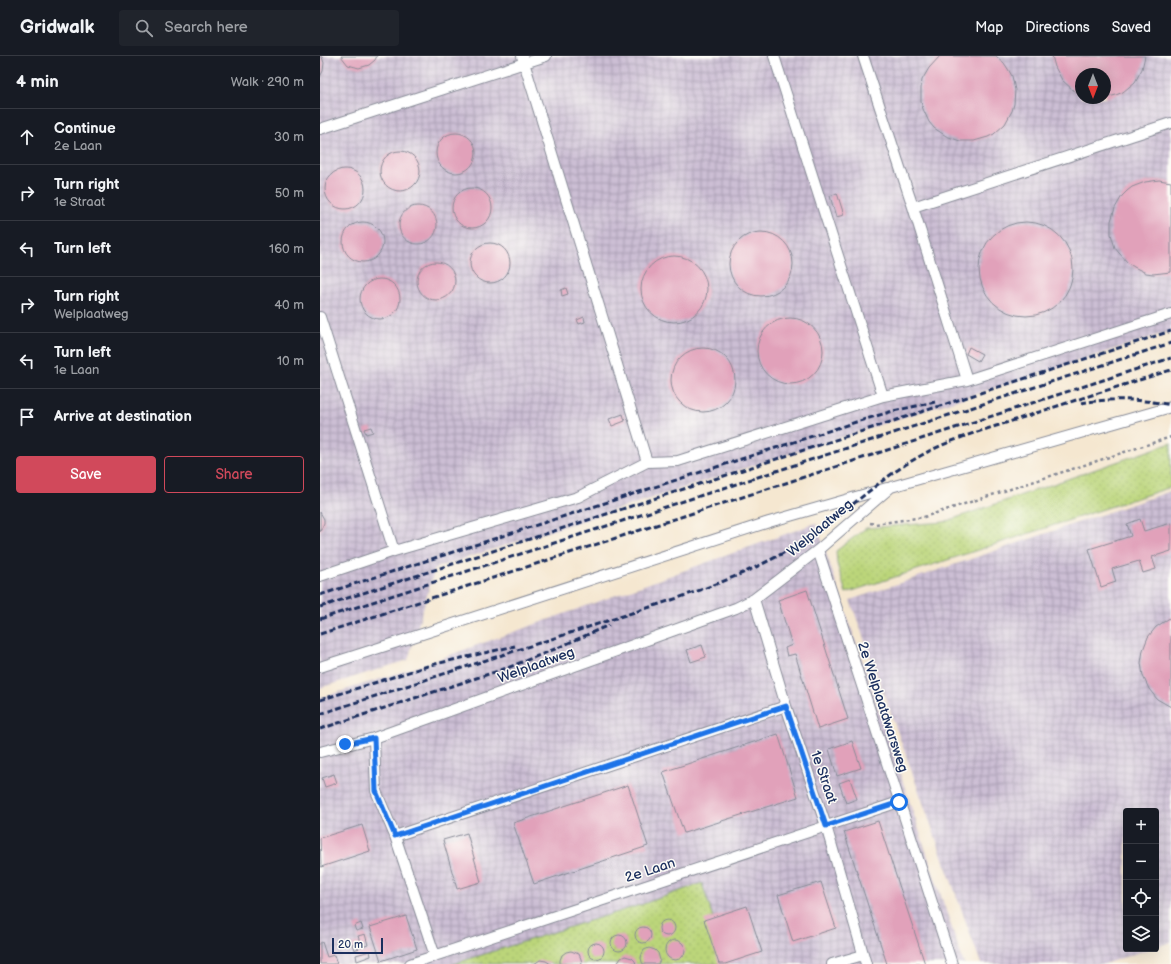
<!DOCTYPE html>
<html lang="en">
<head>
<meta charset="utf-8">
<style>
	:root { --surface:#171b24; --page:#20242c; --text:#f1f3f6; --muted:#9ea1a6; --line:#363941; --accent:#d1495b }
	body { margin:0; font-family:"Balsamiq Sans",sans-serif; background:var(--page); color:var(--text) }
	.controls { position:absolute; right:12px; bottom:12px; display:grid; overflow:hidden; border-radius:4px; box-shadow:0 4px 16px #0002 }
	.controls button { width:36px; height:36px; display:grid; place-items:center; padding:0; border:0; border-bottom:1px solid var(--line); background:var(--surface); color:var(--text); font:20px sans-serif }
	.compass { position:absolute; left:755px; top:12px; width:36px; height:36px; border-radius:50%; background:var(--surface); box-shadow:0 4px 16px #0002; rotate:180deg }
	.scale { position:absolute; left:12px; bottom:10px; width:51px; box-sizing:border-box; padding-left:4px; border:2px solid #1b2f5e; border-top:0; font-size:11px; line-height:14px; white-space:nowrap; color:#1b2f5e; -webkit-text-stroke:3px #fdfcf7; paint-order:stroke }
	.stop { position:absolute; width:12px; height:12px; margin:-9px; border:3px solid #1a73e8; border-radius:50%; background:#fff }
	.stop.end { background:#1a73e8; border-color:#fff; box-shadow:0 1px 4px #0008 }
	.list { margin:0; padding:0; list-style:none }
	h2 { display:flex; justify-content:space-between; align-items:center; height:52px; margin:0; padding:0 16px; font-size:17px }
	h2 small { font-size:13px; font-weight:400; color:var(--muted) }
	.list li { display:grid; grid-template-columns:26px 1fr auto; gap:12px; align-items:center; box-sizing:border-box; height:56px; padding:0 16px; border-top:1px solid var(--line) }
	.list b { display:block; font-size:15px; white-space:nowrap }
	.list p { margin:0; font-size:13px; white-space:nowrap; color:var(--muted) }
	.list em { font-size:13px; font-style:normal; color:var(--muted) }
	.actions { display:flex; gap:8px; padding:12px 16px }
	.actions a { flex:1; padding:9px 0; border:1px solid var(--accent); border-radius:4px; text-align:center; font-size:14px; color:var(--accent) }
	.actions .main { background:var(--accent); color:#fff }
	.icon { flex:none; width:22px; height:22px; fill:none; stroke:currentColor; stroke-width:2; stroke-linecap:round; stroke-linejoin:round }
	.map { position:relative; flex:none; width:851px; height:908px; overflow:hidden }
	header { display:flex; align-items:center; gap:24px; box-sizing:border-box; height:56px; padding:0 20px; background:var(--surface); border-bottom:1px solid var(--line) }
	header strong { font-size:19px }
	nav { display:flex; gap:22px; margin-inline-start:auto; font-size:14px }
	.search { width:280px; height:36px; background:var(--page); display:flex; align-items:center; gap:10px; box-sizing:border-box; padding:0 14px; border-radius:4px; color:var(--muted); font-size:15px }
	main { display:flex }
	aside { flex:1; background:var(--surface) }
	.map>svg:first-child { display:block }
	.industrial { fill:url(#industrial-grid); fill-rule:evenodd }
	.grass { fill:url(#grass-dots); stroke:#6b826c }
	.building { fill:#e1a1ba }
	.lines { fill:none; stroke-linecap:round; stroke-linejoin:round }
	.service-casing { stroke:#888b97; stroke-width:12 }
	.path { stroke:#888b97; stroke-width:2.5; stroke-dasharray:3 3; stroke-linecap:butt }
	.service { stroke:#fff; stroke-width:10 }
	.rail { stroke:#1b2f5e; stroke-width:3; stroke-dasharray:6 3; stroke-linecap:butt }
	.route { stroke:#1a73e8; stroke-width:5 }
	.labels { text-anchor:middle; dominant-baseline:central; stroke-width:3; stroke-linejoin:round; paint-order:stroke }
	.street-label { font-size:14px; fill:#1b2f5e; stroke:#fdfcf7 }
</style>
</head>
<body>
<header>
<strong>Gridwalk</strong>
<div class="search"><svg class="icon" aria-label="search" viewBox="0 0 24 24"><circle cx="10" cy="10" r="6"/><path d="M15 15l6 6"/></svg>Search here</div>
<nav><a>Map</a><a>Directions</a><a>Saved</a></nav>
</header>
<main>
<aside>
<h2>4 min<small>Walk · 290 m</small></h2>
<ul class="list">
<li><svg class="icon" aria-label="ahead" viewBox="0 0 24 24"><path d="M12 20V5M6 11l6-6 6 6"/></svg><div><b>Continue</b><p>2e Laan</p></div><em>30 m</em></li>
<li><svg class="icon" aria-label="right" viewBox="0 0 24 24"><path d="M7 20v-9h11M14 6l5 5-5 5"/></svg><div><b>Turn right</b><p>1e Straat</p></div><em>50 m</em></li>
<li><svg class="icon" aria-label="left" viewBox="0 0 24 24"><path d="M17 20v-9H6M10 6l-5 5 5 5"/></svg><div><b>Turn left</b></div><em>160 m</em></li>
<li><svg class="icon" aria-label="right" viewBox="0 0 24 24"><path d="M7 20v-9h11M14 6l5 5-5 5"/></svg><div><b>Turn right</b><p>Welplaatweg</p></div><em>40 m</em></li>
<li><svg class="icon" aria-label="left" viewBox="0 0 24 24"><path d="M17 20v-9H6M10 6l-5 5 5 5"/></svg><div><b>Turn left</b><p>1e Laan</p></div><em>10 m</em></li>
<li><svg class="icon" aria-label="arrive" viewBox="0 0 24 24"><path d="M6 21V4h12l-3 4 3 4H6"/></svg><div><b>Arrive at destination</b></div></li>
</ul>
<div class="actions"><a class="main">Save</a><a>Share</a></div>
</aside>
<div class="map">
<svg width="851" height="908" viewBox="0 0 851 908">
	<defs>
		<pattern id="industrial-grid" width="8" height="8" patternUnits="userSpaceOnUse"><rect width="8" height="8" fill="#ccbed4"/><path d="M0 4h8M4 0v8" fill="none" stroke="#a59baf"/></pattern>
		<pattern id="grass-dots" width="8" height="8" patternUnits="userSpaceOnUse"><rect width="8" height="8" fill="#bbd57a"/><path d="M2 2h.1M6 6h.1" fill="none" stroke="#a0b76c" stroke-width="1.8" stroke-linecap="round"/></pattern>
	</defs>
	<rect width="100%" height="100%" fill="#fdfcf7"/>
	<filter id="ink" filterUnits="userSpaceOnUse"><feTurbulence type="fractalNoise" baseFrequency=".025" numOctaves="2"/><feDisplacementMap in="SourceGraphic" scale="8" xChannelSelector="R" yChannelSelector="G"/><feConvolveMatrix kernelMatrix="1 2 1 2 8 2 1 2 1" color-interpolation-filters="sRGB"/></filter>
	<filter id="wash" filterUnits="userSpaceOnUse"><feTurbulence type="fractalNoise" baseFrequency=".012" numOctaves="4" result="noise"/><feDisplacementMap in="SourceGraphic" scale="16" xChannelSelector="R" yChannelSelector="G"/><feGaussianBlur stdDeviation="0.9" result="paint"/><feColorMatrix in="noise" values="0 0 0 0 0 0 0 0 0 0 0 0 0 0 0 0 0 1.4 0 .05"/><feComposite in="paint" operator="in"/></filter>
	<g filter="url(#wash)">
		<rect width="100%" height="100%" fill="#f5e7d0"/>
		<path class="industrial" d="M0,0H851V275L115,512L88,604L0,632ZM761,18H785V42H761Z
			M851,435V886L836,891V755H806V893H829L784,908H661L530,544Z
			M496,467L644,908H0V642L91,613Z"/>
		<path class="grass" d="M851,387V431L526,537L517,508L516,495L546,472L624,466Z
			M382,827L408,908H133L323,848Z"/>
		<g id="blocks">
			<path class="building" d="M0,0L2,1L4,7L3,15L0,21Z
				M21,0H57L55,4L49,9L39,12L28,9Z
				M620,0H676L684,7L688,13L692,20L695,34L694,48L692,55L685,68L674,78L668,81L654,85H640L626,80L614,72L609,66L603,53L601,46V32L602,24L609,12Z
				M732,0H825L822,13L815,26L803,36L796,39L785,42V18H761V38L753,34L742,24L735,11Z
				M116 97a20 20 0 1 1 40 0a20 20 0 1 1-40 0Z
				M60 115a20 20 0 1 1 40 0a20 20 0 1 1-40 0Z
				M5 133a20 20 0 1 1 40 0a20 20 0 1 1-40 0Z
				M839,124L851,126V216L833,218L826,217L814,211L808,207L799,197L795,192L791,178V165L795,152L802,140L807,135L812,131L825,126Z
				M132 152a20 20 0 1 1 40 0a20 20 0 1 1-40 0Z
				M517,137L524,159L516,161L510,140Z
				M79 169a19 19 0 1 1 38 0a19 19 0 1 1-38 0Z
				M659 213a47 47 0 1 1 94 0a47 47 0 1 1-94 0Z
				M23 186a20 20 0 1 1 40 0a20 20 0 1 1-40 0Z
				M409 208a32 32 0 1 1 64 0a32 32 0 1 1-64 0Z
				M150 207a20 20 0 1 1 40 0a20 20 0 1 1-40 0Z
				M321 233a33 33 0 1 1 66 0a33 33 0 1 1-66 0Z
				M97 225a19 19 0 1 1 38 0a19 19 0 1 1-38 0Z
				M40 243a20 20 0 1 1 40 0a20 20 0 1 1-40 0Z
				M246,232L248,238L242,240L241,234Z
				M264,261L265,266L259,268L257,264Z
				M437 295a33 33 0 1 1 66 0a33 33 0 1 1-66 0Z
				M649,291L662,298L658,305L646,298Z
				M351 324a32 32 0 1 1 64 0a32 32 0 1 1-64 0Z
				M303,358L305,365L292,370L289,363Z
				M51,371L53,376L46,378L44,373Z
				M0,456L4,463V467L0,476Z
				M820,463L824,475L851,467V495L832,501L836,513L823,517L819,505L792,513L796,526L781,531L769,493L811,480L807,468Z
				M487,534L528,663L498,673L475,598L467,600L465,592L472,589L458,544Z
				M851,561V651L837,643L829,633L823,620L821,607L823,594L828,581L836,571Z
				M382,589L386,601L371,606L367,594Z
				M458,678L478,741L364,777L343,716Z
				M532,685L541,712L517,720L509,693Z
				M14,718L17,727L5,731L2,722Z
				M530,723L537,743L526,747L519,727Z
				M308,729L328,790L214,828L193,767Z
				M558,765L605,908H567L524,776Z
				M42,769L50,795L1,811L0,782Z
				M147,777L161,826L137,833L123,784Z
				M501,826L516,872L473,886L458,839Z
				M427,850L442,896L405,908H399L384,864Z
				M86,860L97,893L61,905L50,871Z
				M339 872a8 8 0 1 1 16 0a8 8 0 1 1-16 0Z
				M41,867L43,873L36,875L34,870Z
				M315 879a8 8 0 1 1 16 0a8 8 0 1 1-16 0Z
				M45,878L48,889L34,894L32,888L40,886L38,880Z
				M291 887a8 8 0 1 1 16 0a8 8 0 1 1-16 0Z
				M345 894a10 10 0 1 1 20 0a10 10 0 1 1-20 0Z
				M2,886L7,901L14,899L17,908H0V887Z
				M268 895a8 8 0 1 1 16 0a8 8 0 1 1-16 0Z
				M329,892L335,894L338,897L340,904L338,908H323L322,906L321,902L322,898L324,894Z
				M50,895L51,900L37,905L36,899Z
				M251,895L259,898L261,903L262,908H240V904L242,899L246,896Z
				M305,900L312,902L315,905L316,908H297L301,902Z
				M220,904L226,905L231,908H214Z"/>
		</g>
	</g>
	<g filter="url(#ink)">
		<use href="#blocks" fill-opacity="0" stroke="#888b97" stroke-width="1"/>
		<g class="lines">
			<defs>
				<path id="service" d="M202,0L327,406
					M454,0L563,340
					M543,0L593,151L647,324
					M0,73L226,0
					M593,151L851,67
					M0,261L74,495
					M498,494L632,908
					M0,520L74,495L258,441L327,406L358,405L563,340L647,324L851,258
					M434,543L466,650L506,770L546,908
					M0,611L449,466L567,432
					M0,696L54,682
					M75,780L466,650
					M115,900L75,780L56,735L54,682L416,552L434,543L498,494L571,431L851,351
					M90,908L579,746
					M512,908L543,899"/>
			</defs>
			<use href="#service" class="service-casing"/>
			<path class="path" d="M550,467L555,468L604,461L851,381"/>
			<use href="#service" class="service"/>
			<path class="rail" d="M761,347C791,342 821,343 851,349
				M0,539L536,366L573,355L615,346
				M0,551L851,275
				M0,563L851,287
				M0,578L851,302
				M0,644L111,609L195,590
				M0,658L358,542C407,525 454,506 497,476C532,451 563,420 602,399C629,384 660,375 689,366C743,348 797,331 851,314
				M0,673L187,612L235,593L289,569"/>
		</g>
	</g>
	<g class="lines" filter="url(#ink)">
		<path class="route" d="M25,688L54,682L56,735L75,780L466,650L506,770L579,746"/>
	</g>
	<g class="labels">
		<g class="street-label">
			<text transform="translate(500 472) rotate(-40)">Welplaatweg</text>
			<text transform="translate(216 609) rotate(-20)">Welplaatweg</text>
			<text transform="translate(563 651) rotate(72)">2e Welplaatdwarsweg</text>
			<text transform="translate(504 721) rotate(71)">1e Straat</text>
			<text transform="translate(330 814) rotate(-18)">2e Laan</text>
		</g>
	</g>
</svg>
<div class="controls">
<button>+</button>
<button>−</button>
<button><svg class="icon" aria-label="locate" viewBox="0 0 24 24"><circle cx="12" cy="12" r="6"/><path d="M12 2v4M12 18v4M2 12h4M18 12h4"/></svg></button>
<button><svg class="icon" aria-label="layers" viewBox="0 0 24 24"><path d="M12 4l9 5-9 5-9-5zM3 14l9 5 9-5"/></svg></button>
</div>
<svg class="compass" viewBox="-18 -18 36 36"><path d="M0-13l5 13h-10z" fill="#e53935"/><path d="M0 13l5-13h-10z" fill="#9ea1a6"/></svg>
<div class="scale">20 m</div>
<div class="stop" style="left:579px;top:746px"></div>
<div class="stop end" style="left:25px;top:688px"></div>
</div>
</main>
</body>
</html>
